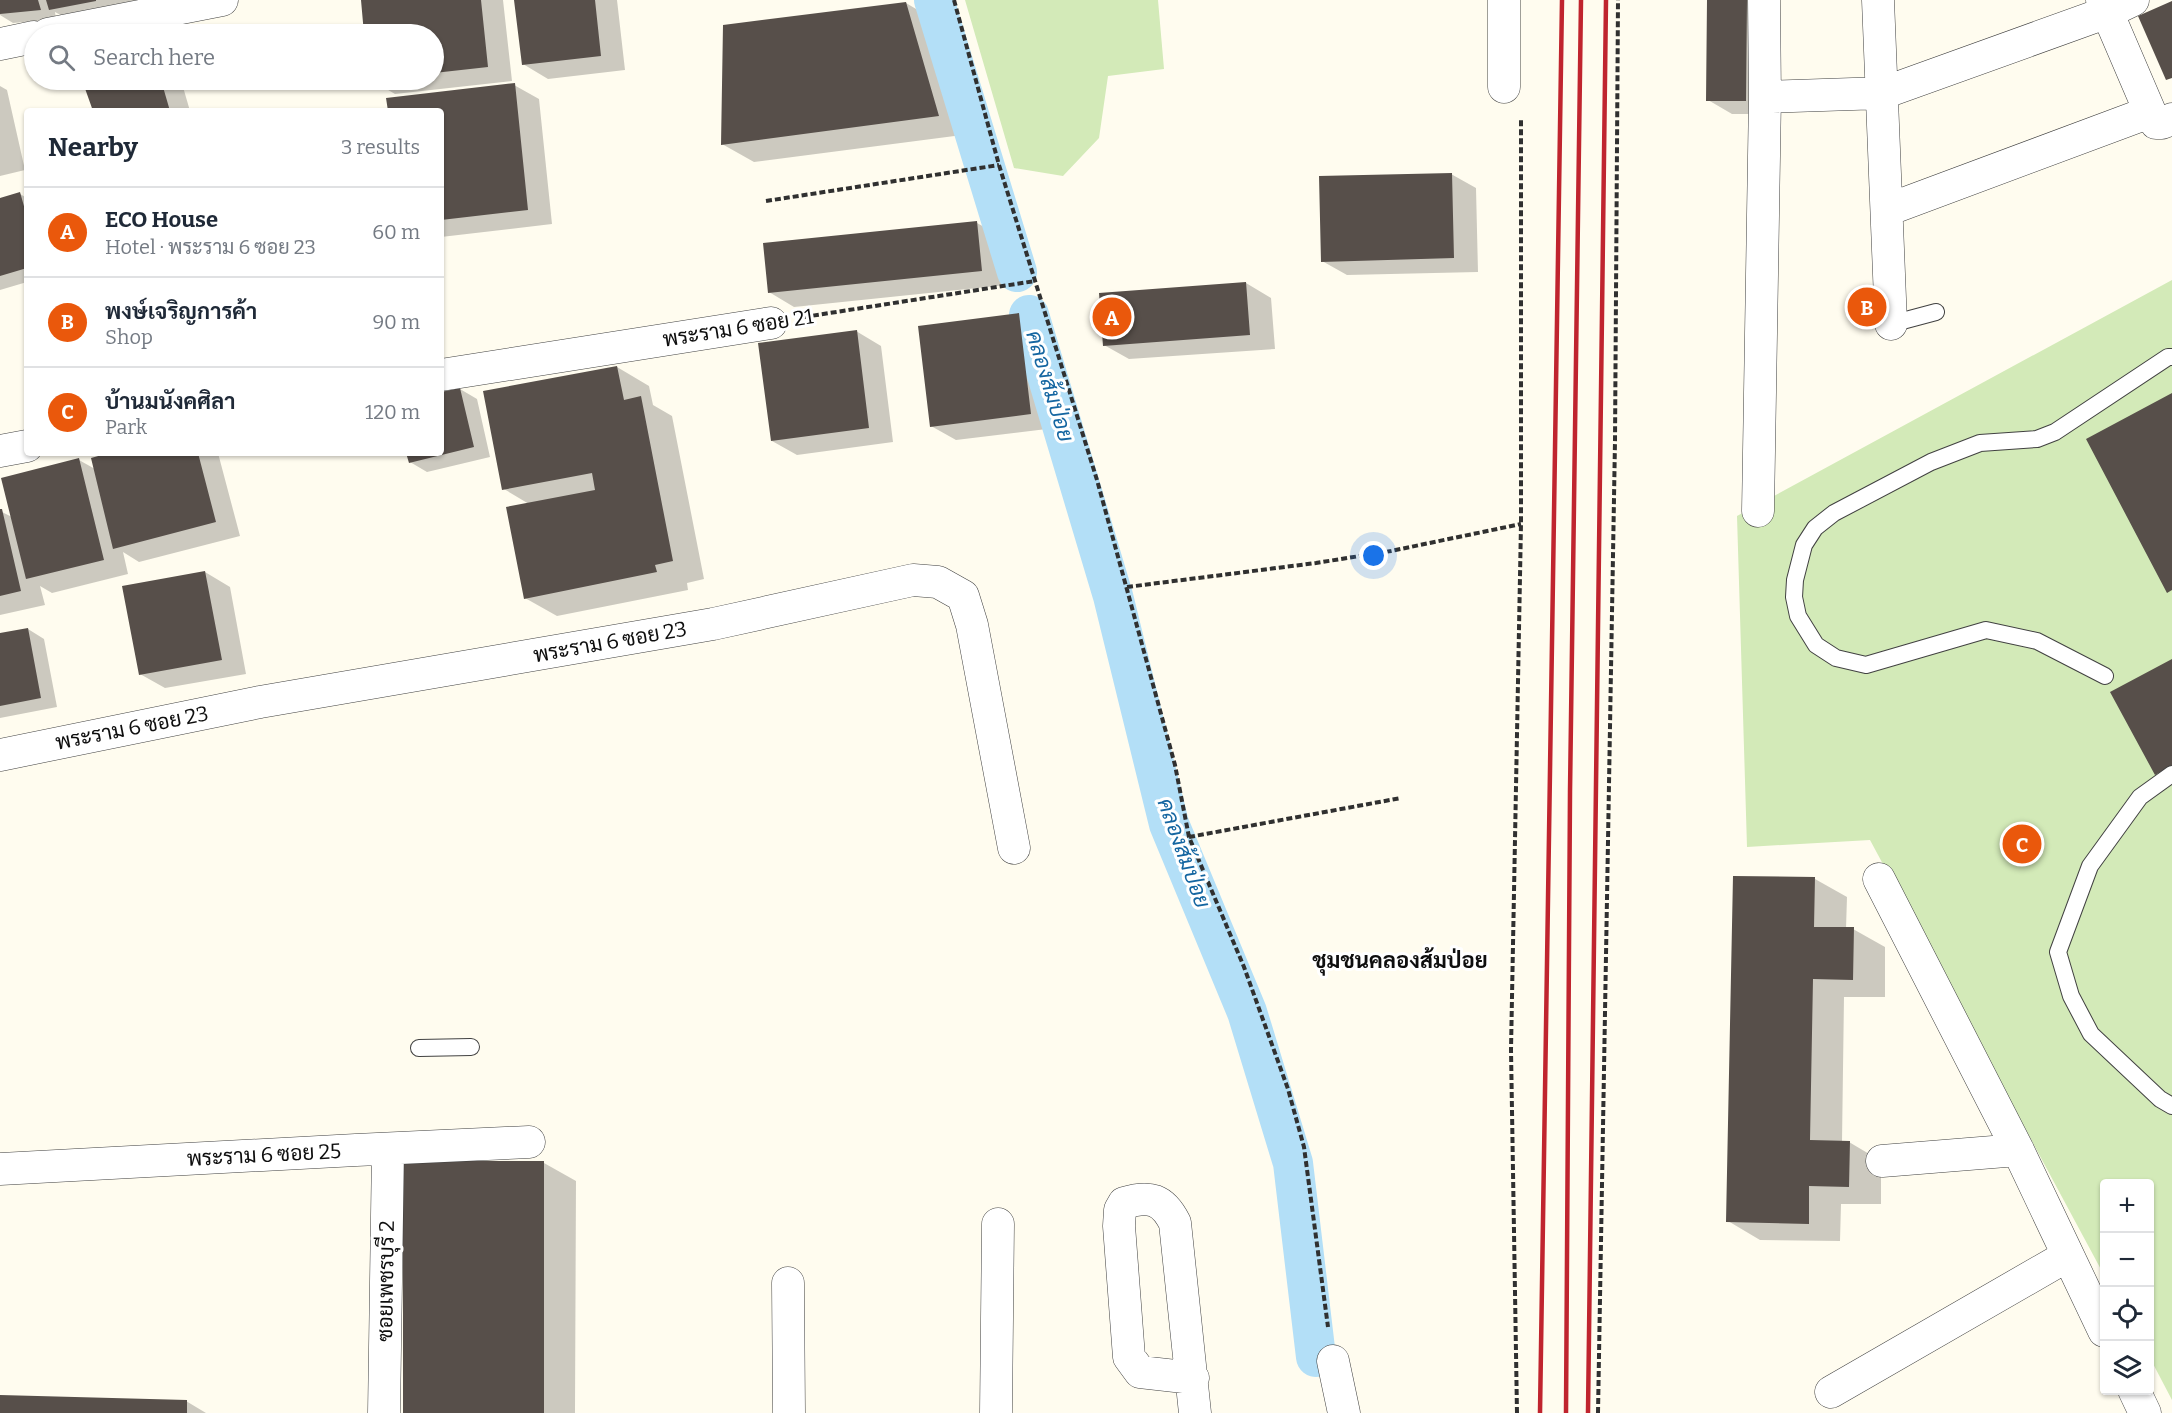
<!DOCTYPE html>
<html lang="en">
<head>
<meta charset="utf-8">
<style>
	:root { --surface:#fff; --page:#f2f2f3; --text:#1f2937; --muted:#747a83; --line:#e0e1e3; --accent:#ea580c }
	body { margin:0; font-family:Bitter,Sarabun,serif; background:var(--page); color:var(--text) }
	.controls { position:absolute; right:18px; bottom:18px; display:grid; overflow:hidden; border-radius:6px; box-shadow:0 2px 4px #0004 }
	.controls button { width:54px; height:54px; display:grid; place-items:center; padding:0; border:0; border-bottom:2px solid var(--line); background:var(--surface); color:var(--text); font:30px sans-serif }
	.you { position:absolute; left:1374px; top:556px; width:21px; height:21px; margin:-15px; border:4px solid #fff; border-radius:50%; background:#1a73e8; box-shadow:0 0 0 9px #1a73e833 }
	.badge { display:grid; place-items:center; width:39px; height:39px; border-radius:50%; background:var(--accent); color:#fff; font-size:20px; font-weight:700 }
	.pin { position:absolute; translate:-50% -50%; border:3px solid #fff; box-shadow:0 2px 6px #0006 }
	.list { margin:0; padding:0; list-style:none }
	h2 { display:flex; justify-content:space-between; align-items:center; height:78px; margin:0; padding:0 24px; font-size:26px }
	h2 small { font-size:20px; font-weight:400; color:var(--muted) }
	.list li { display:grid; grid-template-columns:39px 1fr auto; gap:18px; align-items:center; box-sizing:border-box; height:90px; padding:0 24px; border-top:2px solid var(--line) }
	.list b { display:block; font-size:22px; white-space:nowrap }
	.list p { margin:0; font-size:20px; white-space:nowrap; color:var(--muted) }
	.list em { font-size:20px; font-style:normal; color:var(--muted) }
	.icon { flex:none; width:33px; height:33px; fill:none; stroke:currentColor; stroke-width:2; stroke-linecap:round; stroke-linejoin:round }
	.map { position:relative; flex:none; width:2172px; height:1413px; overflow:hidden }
	.search { position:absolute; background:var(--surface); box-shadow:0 2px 4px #0004; left:24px; top:24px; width:420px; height:66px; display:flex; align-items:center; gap:15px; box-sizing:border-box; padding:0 21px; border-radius:33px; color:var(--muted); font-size:22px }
	.panel { position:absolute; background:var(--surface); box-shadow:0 2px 4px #0004; left:24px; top:108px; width:420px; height:348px; border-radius:6px }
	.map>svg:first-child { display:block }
	.green { fill:#d3eab8 }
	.shadow { fill:#0003 }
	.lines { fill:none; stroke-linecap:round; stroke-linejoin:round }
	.canal { stroke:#b3dff7; stroke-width:40 }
	.building { fill:#574f4a }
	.service-casing { stroke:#414141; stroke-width:18 }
	.minor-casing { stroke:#414141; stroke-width:33 }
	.path { stroke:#303030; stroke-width:4; stroke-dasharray:6 3; stroke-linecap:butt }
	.service { stroke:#fff; stroke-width:16 }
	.minor { stroke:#fff; stroke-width:32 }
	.rail { stroke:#c0242e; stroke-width:4.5 }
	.labels { text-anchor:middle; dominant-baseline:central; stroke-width:6; stroke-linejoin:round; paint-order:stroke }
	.street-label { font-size:21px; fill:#0e0e0e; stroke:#fff }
	.water-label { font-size:22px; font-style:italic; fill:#1566a1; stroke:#fff }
	.neighbourhood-label { font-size:22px; font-weight:bold; fill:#0e0e0e; stroke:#fff }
</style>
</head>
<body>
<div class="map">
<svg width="2172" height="1413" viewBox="0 0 2172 1413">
	<rect width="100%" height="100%" fill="#fffcef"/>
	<path class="green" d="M965,0H1158L1164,69L1108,76L1099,138L1063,176L1014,168Z
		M2172,280V1400L2150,1358V1184H2104V1275L1870,840L1747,847L1737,516Z"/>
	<path class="shadow" d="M0,0H198L75,23L55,12L56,19L13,23L0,15Z
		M362,0H503L512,81L395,94L371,80H434V34H366Z
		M516,0H617L625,70L548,79L523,64Z
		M1708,0H1771V114H1732L1708,100Z
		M906,3L938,22L970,134L754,162L722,144Z
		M83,80H181L190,111H94Z
		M514,85L539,99L552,224L441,237V111H389Z
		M0,86L7,90L25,170L0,176Z
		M1451,174L1476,188L1478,272L1347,275L1322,261Z
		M20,194L27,198V282L0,290V200Z
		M977,223L1002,237L1006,285L794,307L769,292Z
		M1246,283L1271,298L1275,349L1129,359L1104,345Z
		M1018,315L1043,329L1055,428L956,440L931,426Z
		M856,331L881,346L893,442L797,455L772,441Z
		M617,367L649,386L653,405L672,416L704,579L687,583L688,590L557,616L525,598L529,504L504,489Z
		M460,389L477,399L490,457L427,472L410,462L408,453H441V394Z
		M115,453H218L240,536L139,562L123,552L128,574L52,593L40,586L45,605L0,615V511L12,517L79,460L95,469Z
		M205,572L230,587L246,674L165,688L140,674Z
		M28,629L44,639L57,707L0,718V634Z
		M1815,879L1847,897L1846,929H1853L1885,947V997H1844L1842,1142H1849L1881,1161V1204H1841L1840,1241L1760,1240L1728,1221Z
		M544,1163L576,1181L575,1413H404Z
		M0,1397L186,1401L206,1413H0Z"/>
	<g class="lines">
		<path class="canal" d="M934,0L1017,272
			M1029,315L1113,596L1169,824L1247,1012L1293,1163L1316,1357"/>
	</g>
	<path class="building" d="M0,0H38L41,10L0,14Z
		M46,0H96V1L49,10Z
		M361,0H481L488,67L434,73V34H364Z
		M514,0H595L601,56L522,65Z
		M1707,0H1747L1746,101H1706Z
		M2172,1V78L2166,80L2138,16Z
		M906,2L939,116L721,145L723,25Z
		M82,80H161L170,111H93Z
		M515,83L528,210L441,220V111H388L386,98Z
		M1452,173L1454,258L1321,262L1319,176Z
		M20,192L27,217V268L0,276V198Z
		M977,221L982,271L768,293L763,243Z
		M1246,282L1250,335L1103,346L1099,293Z
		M1019,313L1031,414L930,427L918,326Z
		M857,330L869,428L771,441L758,343Z
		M617,366L624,400L641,396L673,561L655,565L657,572L524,599L506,507L595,490L592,473L502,490L483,391Z
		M460,388L474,447L409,463L406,453H441V392Z
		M2172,393V590L2167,593L2086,439Z
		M109,453H198L216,522L113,549L91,458Z
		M79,458L104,560L26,579L1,478Z
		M0,509H2L21,591L0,596Z
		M205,571L222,660L139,675L122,586Z
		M28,628L41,698L0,706V633Z
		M2172,659V765L2155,775L2110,692Z
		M1733,876L1815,877L1814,927H1854L1853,980L1813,979L1810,1140L1850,1141L1849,1187L1809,1186V1224L1726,1222Z
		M403,1161H544V1413H403Z
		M0,1395L187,1400V1413H0Z"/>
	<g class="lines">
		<defs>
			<path id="service" d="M1891,324L1936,312
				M2105,676L2037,641L1986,630L1866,665L1836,658L1816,645L1798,616L1794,597L1795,580L1804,545L1815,528L1834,513L1931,462L1980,443L2037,439L2055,432L2168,357H2172
				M2172,774L2140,797L2090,866L2058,952L2071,996L2091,1034L2160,1099L2172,1106
				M419,1048L471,1047"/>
			<path id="minor" d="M1504,0V87
				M1878,0L1891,324
				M2102,0L2150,112L2156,123H2162L2172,119
				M48,34L222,0
				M0,44L34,37
				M1765,97L1883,93L2108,12L2133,0
				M1887,210L2150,112
				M441,375L771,323
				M0,451L27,446
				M1758,511L1765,97L1764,0
				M0,755L260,702L713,624L913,580L938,582L963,596L972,625L1014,848
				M1879,879L2018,1150L2104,1331
				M1882,1161L2018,1150
				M0,1169L356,1150L529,1142
				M788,1283L789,1413
				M1333,1361L1344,1413
				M1193,1378L1140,1372L1129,1357L1119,1226L1120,1210L1124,1203C1150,1195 1163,1199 1175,1223L1195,1413
				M2134,1390L2145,1413
				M1831,1392L2067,1256
				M384,1413L388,1150
				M996,1413L998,1224"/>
		</defs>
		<use href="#service" class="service-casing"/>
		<use href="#minor" class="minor-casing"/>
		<path class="path" d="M954,0L999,165L1097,480L1175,765L1189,837L1244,967L1288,1089L1304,1147L1328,1327
			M766,201L999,165
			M804,317L1035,281
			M1127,587L1316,563L1391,551L1521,524
			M1189,837L1401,798
			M1517,1413L1511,1050L1521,524V118
			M1598,1413L1615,441L1618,0"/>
		<use href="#service" class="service"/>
		<use href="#minor" class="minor"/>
		<path class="rail" d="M1540,1413L1562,0
			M1566,1413L1570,792L1581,0
			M1588,1413L1606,0"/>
	</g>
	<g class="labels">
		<g class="street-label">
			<text transform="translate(738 328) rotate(-9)">พระราม 6 ซอย 21</text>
			<text transform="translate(610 642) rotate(-10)">พระราม 6 ซอย 23</text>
			<text transform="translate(132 728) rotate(-11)">พระราม 6 ซอย 23</text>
			<text transform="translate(264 1155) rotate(-3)">พระราม 6 ซอย 25</text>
			<text transform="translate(386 1281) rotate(-89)">ซอยเพชรบุรี 2</text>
		</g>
		<g class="water-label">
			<text transform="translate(1050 386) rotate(73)">คลองส้มป่อย</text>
			<text transform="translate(1184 853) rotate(70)">คลองส้มป่อย</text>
		</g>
		<g class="neighbourhood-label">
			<text x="1400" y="960">ชุมชนคลองส้มป่อย</text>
		</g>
	</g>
</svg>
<div class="controls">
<button>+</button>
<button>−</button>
<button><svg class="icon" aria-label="locate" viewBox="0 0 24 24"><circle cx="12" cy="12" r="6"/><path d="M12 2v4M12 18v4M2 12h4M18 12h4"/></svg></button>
<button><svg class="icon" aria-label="layers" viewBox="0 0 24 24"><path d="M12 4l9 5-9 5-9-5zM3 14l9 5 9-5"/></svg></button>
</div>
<div class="you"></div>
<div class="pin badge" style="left:1112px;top:317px">A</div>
<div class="pin badge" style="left:1867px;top:307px">B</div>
<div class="pin badge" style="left:2022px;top:844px">C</div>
<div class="search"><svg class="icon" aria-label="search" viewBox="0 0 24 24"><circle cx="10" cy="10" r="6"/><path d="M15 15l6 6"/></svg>Search here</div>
<section class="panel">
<h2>Nearby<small>3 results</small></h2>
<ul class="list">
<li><span class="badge">A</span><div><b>ECO House</b><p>Hotel · พระราม 6 ซอย 23</p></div><em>60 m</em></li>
<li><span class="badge">B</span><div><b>พงษ์เจริญการค้า</b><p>Shop</p></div><em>90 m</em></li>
<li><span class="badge">C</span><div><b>บ้านมนังคศิลา</b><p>Park</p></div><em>120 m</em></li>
</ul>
</section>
</div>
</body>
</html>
